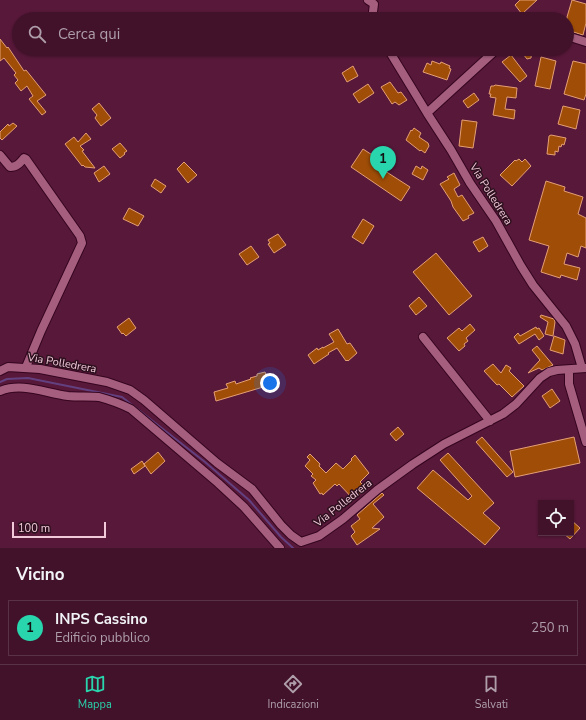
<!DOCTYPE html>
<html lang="it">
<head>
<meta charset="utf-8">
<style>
	:root { --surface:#42122b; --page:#4c2037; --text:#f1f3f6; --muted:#ae9ea9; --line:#5a3247; --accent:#29d5ad }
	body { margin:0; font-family:"Nunito Sans",sans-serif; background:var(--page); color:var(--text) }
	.controls { position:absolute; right:12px; bottom:12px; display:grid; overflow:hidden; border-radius:0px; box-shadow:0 1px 3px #0004 }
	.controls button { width:36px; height:36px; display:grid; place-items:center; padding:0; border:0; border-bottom:1px solid var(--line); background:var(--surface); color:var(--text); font:20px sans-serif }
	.scale { position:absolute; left:12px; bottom:10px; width:94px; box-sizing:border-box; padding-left:4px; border:2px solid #f1c9d9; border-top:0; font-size:11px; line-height:14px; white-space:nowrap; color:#f1c9d9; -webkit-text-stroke:3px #2d101e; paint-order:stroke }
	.you { position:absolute; left:270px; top:383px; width:14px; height:14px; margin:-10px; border:3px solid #fff; border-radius:50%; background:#1a73e8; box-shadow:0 0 0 6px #1a73e833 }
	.badge { display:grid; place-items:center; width:26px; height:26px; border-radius:50%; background:var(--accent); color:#111; font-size:13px; font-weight:700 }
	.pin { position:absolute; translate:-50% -33px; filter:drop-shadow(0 1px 2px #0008) }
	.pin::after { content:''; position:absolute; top:21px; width:14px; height:12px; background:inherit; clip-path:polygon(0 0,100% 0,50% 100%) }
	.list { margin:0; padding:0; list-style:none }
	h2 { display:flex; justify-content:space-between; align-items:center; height:52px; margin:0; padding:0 16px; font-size:17px }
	h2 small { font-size:13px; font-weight:400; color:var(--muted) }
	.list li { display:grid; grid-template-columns:26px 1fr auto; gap:12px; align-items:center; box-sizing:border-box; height:56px; margin:0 8px 8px; padding:0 8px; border:1px solid var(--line); border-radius:0px }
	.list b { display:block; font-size:15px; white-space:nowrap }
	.list p { margin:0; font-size:13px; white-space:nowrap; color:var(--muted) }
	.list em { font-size:13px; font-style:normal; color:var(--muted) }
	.icon { flex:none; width:22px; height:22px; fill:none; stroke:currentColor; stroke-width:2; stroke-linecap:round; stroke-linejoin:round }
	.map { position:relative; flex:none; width:586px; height:548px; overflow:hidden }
	.search { position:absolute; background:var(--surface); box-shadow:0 1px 3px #0004; left:12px; right:12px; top:12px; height:44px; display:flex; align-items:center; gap:10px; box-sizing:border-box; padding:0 14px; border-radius:22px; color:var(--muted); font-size:15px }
	.sheet { height:116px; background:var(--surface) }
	nav { display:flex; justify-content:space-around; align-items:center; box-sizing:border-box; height:56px; border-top:1px solid var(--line); background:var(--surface); font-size:11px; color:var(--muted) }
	nav a { display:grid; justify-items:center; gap:2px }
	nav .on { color:var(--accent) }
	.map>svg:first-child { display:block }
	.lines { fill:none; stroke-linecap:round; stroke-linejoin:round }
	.stream { stroke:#63407f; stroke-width:2 }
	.building { fill:#a04e07; stroke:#e59f75 }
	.minor-casing { stroke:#35051f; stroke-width:10 }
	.minor { stroke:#a65e7f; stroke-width:8 }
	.labels { text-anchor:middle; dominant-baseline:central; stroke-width:3; stroke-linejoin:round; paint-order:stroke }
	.street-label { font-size:11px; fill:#f1c9d9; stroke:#2d101e }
</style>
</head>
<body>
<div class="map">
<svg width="586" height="548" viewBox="0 0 586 548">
	<rect width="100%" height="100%" fill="#581839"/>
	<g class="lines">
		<path class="stream" d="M0,382L7,379L28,378L122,397L205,462L249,500L281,537L293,548"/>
	</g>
	<path class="building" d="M520,0H537L522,14L515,5Z
		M572,0L586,4V23L583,35L567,30V17Z
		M0,39L7,48L8,47L24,71L26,70L46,95L37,101L46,112L42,115L29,99L33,96L27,86L21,91L15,83L18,80L14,75L16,73L4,58L0,61Z
		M519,49H532L531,58L527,59Z
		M511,55L527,76L520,82L502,62Z
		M541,57L556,61L550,89L535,86Z
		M432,61L440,64L441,62L450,66L449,68L451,69L447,80L423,72L427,63L431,65Z
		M573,61L586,64V94L584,100L564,94Z
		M353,66L358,76L347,82L342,73Z
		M390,82L398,93L401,92L407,100L399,105L395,102L392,104L381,87Z
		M368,84L374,93L359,103L353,94Z
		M495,85L517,88L516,98L507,97L505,109L515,110L514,119L493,115L496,98L490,97L491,94H489L491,86H494Z
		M474,93L479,100L468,108L463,101Z
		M99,103L111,118L101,126L95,118L97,115L92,109Z
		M563,106L580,110L576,129L558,124Z
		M462,120L477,122L473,148L459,146Z
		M13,123L17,126L2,140L0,138V132L8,124L9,126Z
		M414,128L421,133L419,137L428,143L429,146L425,153L421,150L420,151L406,140L411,130L412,131Z
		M86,133L91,139L80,146L84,150L82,151L95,168L85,167L83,165L82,166L65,144L74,137L78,142Z
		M551,135L566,138L564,145L562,144L561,147L559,146L558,152L555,151V155L547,154L549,136Z
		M120,143L127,151L124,153L125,154L120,158L112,149Z
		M363,149L389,166L385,171L410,187L401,201L351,167Z
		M519,159L522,162L525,159L531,166L512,186L500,175L515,160L516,161Z
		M184,162L197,175L188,183L177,169Z
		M104,166L110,174L99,182L94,173Z
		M416,166L421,169L422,166L428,170L423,180L412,174Z
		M454,173L460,185L454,189L458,197L462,195L474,213L468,216L469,218L463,221L453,207L451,201L440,184L449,179L447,177Z
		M155,179L166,186L161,193L151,186Z
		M546,181L565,187L564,191L583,197L578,214L586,218V248L581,246L578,257L567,253L564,264L580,268L577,280L561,275L560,278L541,272L549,246L529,240Z
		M129,208L144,216L138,226L123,219Z
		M363,219L374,226L363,244L352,237Z
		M278,234L286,245L274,253L268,244L270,243L268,240Z
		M483,237L488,246L479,252L473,242Z
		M251,246L259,257L247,265L239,254Z
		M436,253L472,296L449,315L413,272Z
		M419,297L427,306L416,315L409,306Z
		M541,315L554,319L555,322L553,336L545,334L548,322L540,317Z
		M129,318L136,328L126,336L123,333L122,334L117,327Z
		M470,324L475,330L466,338L468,341L464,344L465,346L459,351L447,338L459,328L462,331Z
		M536,327L537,329L539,328L544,336L539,340L535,334L519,344L514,337L518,333L520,336Z
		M338,329L347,344L350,343L357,353L348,361L347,360L346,361L337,348L328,353L329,354L314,364L308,355L317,348L318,350L323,347V348L334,342L329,334Z
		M554,336L565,340L563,354L550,350Z
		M537,346L553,365L542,370L539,368L528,373L540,360L532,350Z
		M493,364L501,373L506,365L511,368L509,371L524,386L512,397L499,384L497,385L484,371Z
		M265,372L270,385L216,401L214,392L228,388L226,384L235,381L236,384L251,379L250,378L257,376V374Z
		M552,389L560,401L550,408L542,396Z
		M398,427L404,434L396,441L390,434Z
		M482,437L513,472L507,477L476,442Z
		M574,437L580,463L515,477L510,451Z
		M158,452L165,461L151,474L144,464Z
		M448,453L494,503L483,513L500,528L485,545L417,488L433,470L468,500L472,496L440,460Z
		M310,454L320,464L319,466L326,473L336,463L343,469L352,460L351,459L355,455L369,473L360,482L365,487L363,489L364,490L354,500L339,484L337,486L335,484L323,495L322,493L320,494L313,483L316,480L311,476L313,474L305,466L310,460L307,457Z
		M142,461L145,466L134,474L131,469Z
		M382,493L384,495L373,504L384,517L372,528L380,529L357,545L351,536L355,532L351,526L360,519L357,515Z
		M571,520L580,528L570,539L563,533H571Z"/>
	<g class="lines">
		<defs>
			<path id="minor" d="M368,0L374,4L372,19
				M567,36L586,42
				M388,49L427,113
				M497,49L427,113L451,150L470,183L496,221L521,266L533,285L566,326L575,344L582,368
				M0,155L10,167C17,167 20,163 24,158L26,159L80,236L82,243L41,331L26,367
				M423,337L490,421
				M569,370V384L586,442
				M0,371L8,367L40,369L107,382L130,390L144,400L217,463L252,489L281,525L291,535L301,542L319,536L343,519L377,490L413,464L444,444L503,414L516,404L540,378L549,372L557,370L586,368
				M0,391C22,382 45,393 68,396C78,397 89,396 99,397C110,400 121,404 131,409L218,483L244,507L280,548"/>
		</defs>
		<use href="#minor" class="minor-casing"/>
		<use href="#minor" class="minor"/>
	</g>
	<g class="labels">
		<g class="street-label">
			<text transform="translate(491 194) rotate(58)">Via Polledrera</text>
			<text transform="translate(62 363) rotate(10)">Via Polledrera</text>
			<text transform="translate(343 503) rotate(-38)">Via Polledrera</text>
		</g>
	</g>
</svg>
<div class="controls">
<button><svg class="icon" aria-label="locate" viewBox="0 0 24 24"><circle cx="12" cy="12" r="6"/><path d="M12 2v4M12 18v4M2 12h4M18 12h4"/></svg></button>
</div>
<div class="scale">100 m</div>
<div class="you"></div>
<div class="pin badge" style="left:383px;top:179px">1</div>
<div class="search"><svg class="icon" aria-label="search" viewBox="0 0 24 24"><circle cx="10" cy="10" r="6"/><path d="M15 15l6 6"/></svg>Cerca qui</div>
</div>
<section class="sheet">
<h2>Vicino<small></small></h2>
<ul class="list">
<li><span class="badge">1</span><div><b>INPS Cassino</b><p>Edificio pubblico</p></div><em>250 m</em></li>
</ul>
</section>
<nav>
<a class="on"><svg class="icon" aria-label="map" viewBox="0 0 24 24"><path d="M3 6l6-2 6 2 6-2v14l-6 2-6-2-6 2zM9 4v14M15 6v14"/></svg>Mappa</a>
<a><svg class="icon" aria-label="directions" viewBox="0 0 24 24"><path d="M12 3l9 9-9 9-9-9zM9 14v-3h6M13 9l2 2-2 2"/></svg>Indicazioni</a>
<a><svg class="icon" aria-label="saved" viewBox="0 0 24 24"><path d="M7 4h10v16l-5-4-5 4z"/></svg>Salvati</a>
</nav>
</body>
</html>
